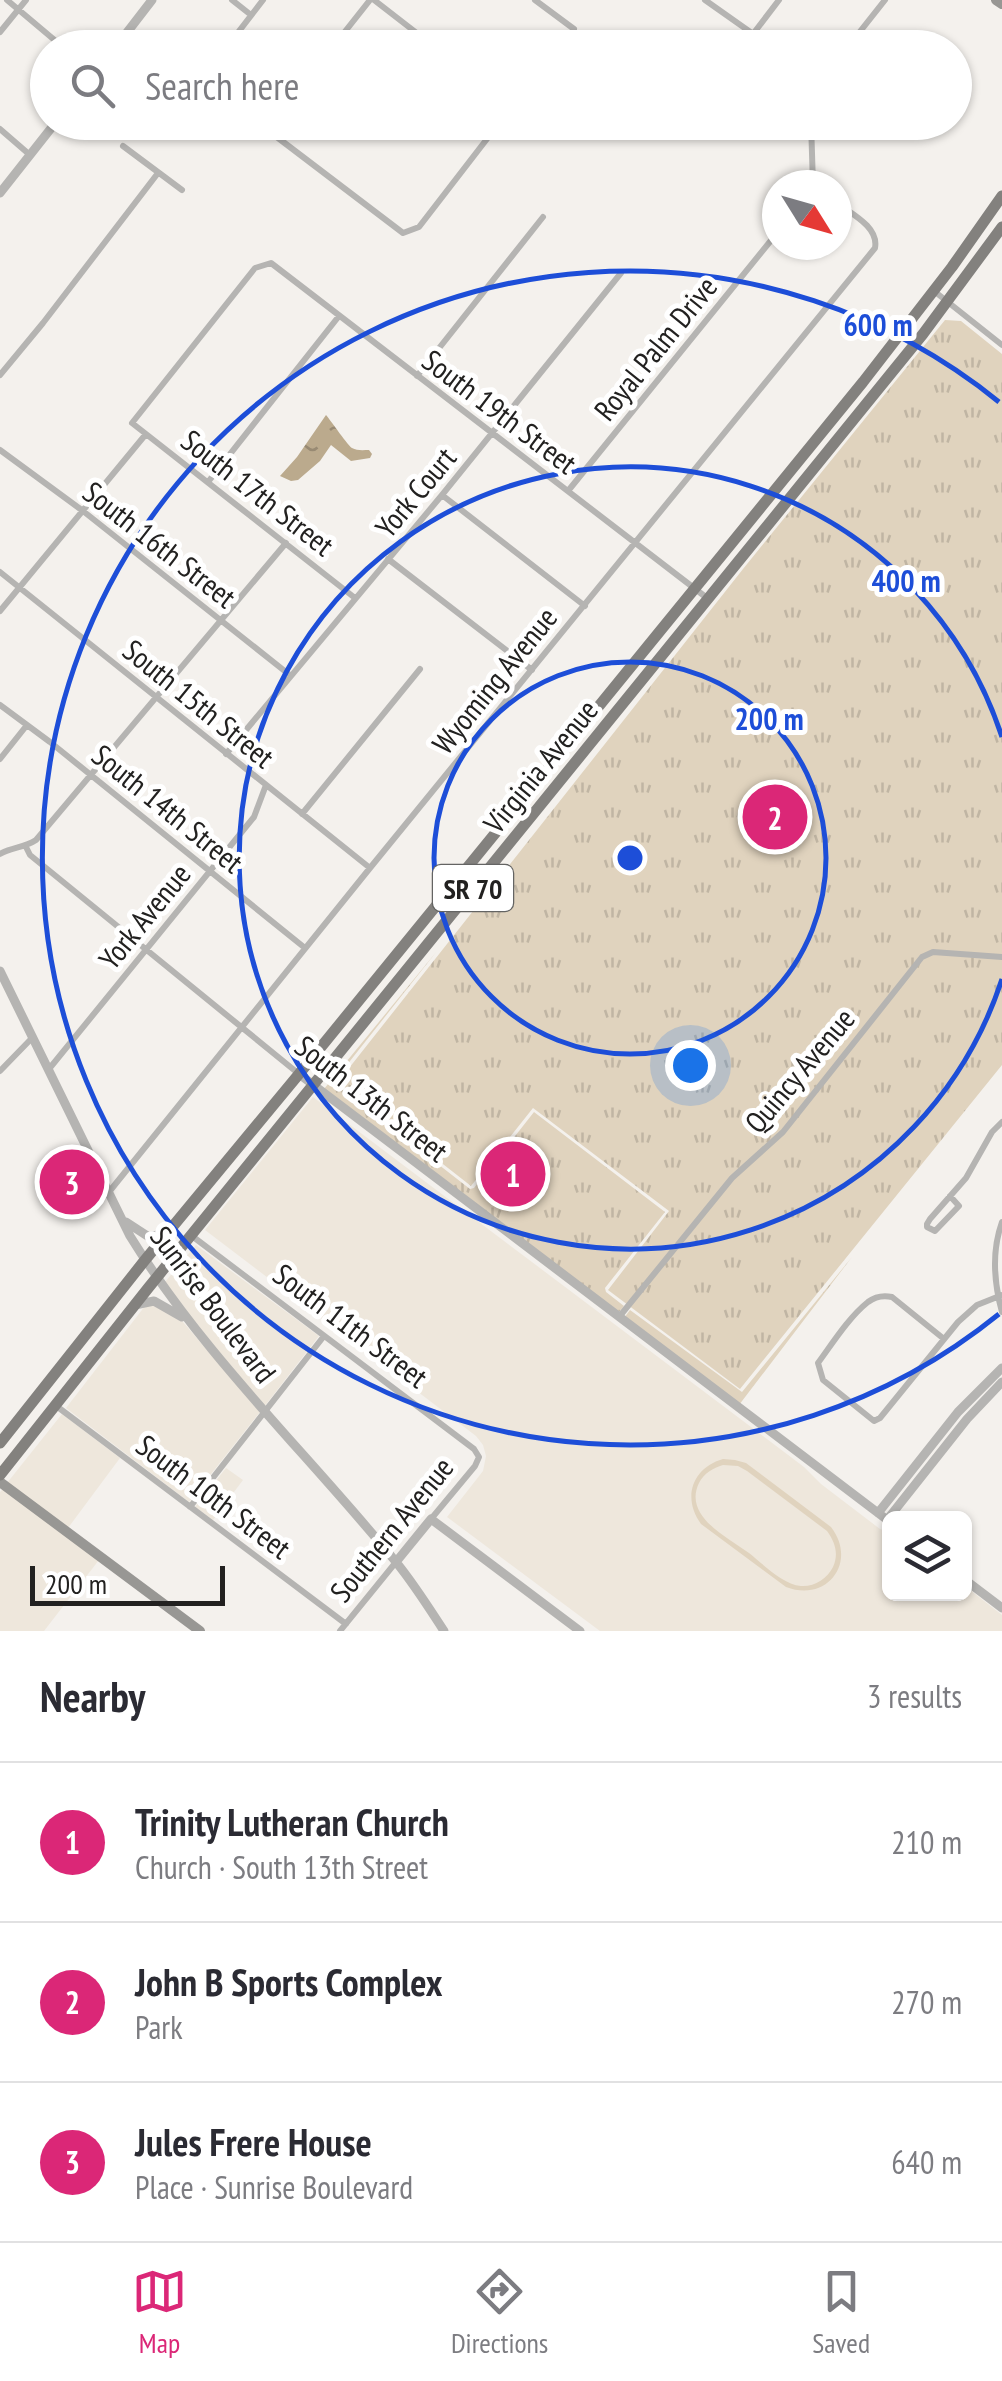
<!DOCTYPE html>
<html lang="en">
<head>
<meta charset="utf-8">
<style>
	:root { --surface:#fff; --page:#f7f7f7; --text:#2b2b33; --muted:#7c7c81; --line:#e1e1e2; --accent:#db2777 }
	body { margin:0; font-family:"PT Sans Narrow",sans-serif; background:var(--page); color:var(--text) }
	.controls { position:absolute; right:30px; bottom:30px; display:grid; overflow:hidden; border-radius:15px; box-shadow:0 2px 8px #0004 }
	.controls button { width:90px; height:90px; display:grid; place-items:center; padding:0; border:0; border-bottom:2px solid var(--line); background:var(--surface); color:var(--text); font:50px sans-serif }
	.compass { position:absolute; left:762px; top:170px; width:90px; height:90px; border-radius:50%; background:var(--surface); box-shadow:0 2px 8px #0004; rotate:127deg }
	.scale { position:absolute; left:30px; bottom:25px; width:195px; box-sizing:border-box; padding-left:10px; border:5px solid #222120; border-top:0; font-size:28px; line-height:35px; white-space:nowrap; color:#222120; -webkit-text-stroke:8px #fff; paint-order:stroke }
	.you { position:absolute; left:690px; top:1065px; width:35px; height:35px; margin:-25px; border:8px solid #fff; border-radius:50%; background:#1a73e8; box-shadow:0 0 0 15px #1a73e833 }
	.badge { display:grid; place-items:center; width:65px; height:65px; border-radius:50%; background:var(--accent); color:#fff; font-size:32px; font-weight:700 }
	.pin { position:absolute; translate:-50% -50%; border:5px solid #fff; box-shadow:0 2px 10px #0006 }
	.list { margin:0; padding:0; list-style:none }
	h2 { display:flex; justify-content:space-between; align-items:center; height:130px; margin:0; padding:0 40px; font-size:42px }
	h2 small { font-size:32px; font-weight:400; color:var(--muted) }
	.list li { display:grid; grid-template-columns:65px 1fr auto; gap:30px; align-items:center; box-sizing:border-box; height:160px; padding:0 40px; border-top:2px solid var(--line) }
	.list b { display:block; font-size:38px; white-space:nowrap }
	.list p { margin:0; font-size:32px; white-space:nowrap; color:var(--muted) }
	.list em { font-size:32px; font-style:normal; color:var(--muted) }
	.icon { flex:none; width:55px; height:55px; fill:none; stroke:currentColor; stroke-width:2; stroke-linecap:round; stroke-linejoin:round }
	.map { position:relative; flex:none; width:1002px; height:1631px; overflow:hidden }
	.search { position:absolute; background:var(--surface); box-shadow:0 2px 8px #0004; left:30px; right:30px; top:30px; height:110px; display:flex; align-items:center; gap:25px; box-sizing:border-box; padding:0 35px; border-radius:55px; color:var(--muted); font-size:38px }
	.sheet { height:610px; background:var(--surface) }
	nav { display:flex; justify-content:space-around; align-items:center; box-sizing:border-box; height:140px; border-top:2px solid var(--line); background:var(--surface); font-size:28px; color:var(--muted) }
	nav a { display:grid; justify-items:center; gap:5px }
	nav .on { color:var(--accent) }
	.map>svg:first-child { display:block }
	.built { fill:#eee7dc }
	.grass { fill:#e0d3be; fill-rule:evenodd }
	.park { fill:url(#park-tufts) }
	.water { fill:url(#water-ripples) }
	.lines { fill:none; stroke-linecap:round; stroke-linejoin:round }
	.minor { stroke:#b5b4b2; stroke-width:6 }
	.tertiary { stroke:#b5b4b2; stroke-width:9 }
	.secondary { stroke:#989794; stroke-width:10 }
	.primary { stroke:#83817e; stroke-width:11 }
	.ring { fill:none; stroke:#1d4ed8; stroke-width:5 }
	.labels { text-anchor:middle; dominant-baseline:central; stroke-width:10; stroke-linejoin:round; paint-order:stroke }
	.shield { fill:#fff; stroke:#646463; stroke-width:2.5 }
	.shield-label { font-size:28px; font-weight:bold; fill:#222120 }
	.street-label { font-size:30px; fill:#222120; stroke:#fff }
	.centre { fill:#1d4ed8; stroke:#fff; stroke-width:5 }
	.ring-label { font-size:30px; text-anchor:middle; font-weight:bold; fill:#1d4ed8; stroke:#fff; stroke-width:10; stroke-linejoin:round; paint-order:stroke }
</style>
</head>
<body>
<div class="map">
<svg width="1002" height="1631" viewBox="0 0 1002 1631">
	<defs>
		<pattern id="park-tufts" width="24" height="20" patternUnits="userSpaceOnUse" patternTransform="scale(2.5)"><rect width="24" height="20" fill="#e0d3be"/><path d="M3 7l-1-3M5 7V3M7 7l1-3M15 17l-1-3M17 17v-4M19 17l1-3" fill="none" stroke="#c0b5a3"/></pattern>
		<pattern id="water-ripples" width="26" height="14" patternUnits="userSpaceOnUse" patternTransform="scale(2.5)"><rect width="26" height="14" fill="#bbaa8d"/><path d="M2 4q2-2 4 0t4 0M15 11q2-2 4 0t4 0" fill="none" stroke="#988a73"/></pattern>
	</defs>
	<rect width="100%" height="100%" fill="#f4f1ed"/>
	<path class="built" d="M313,1097L804,1467L821,1484L880,1529L889,1533L890,1594H964L965,1586L1002,1615V1631H600L447,1517L483,1471L486,1456L483,1445L476,1436L205,1230Z
		M196,1245L319,1336L264,1407L190,1319L165,1282Z
		M154,1305L183,1322L260,1412L189,1502L66,1408L145,1306Z
		M62,1414L120,1458L68,1528L7,1483Z
		M226,1468L243,1480L213,1520L195,1507Z
		M3,1489L99,1560L44,1631H0V1492Z"/>
	<path class="grass" d="M723,1459L735,1460L746,1463L831,1527C858,1562 827,1603 786,1587L701,1524C682,1498 692,1468 723,1459ZM723,1465L738,1466L747,1471L827,1531C835,1542 839,1554 833,1567C827,1579 814,1587 801,1586C782,1584 763,1564 749,1553C727,1537 683,1516 699,1483C704,1473 713,1468 723,1465Z"/>
	<path class="park" d="M945,320L961,321L1002,354V1065L740,1389L608,1290L669,1211L533,1108L471,1186L338,1082L743,569Z
		M437,951L335,1080V1084L470,1189L474,1188L534,1112L665,1212L605,1288L606,1292L624,1306L618,1313L324,1089Z
		M852,1257L739,1405L624,1318L630,1310L742,1392Z"/>
	<path class="water" d="M326,415C331,421 349,447 352,448C357,451 364,450 369,450L372,454L370,458L351,461L331,445L320,461L298,480L291,481L280,476L297,457Z"/>
	<g class="lines">
		<path class="minor" d="M7,0L64,48
			M232,0L251,15
			M374,0L436,48
			M535,0L574,29
			M705,0L773,48
			M0,32L26,0
			M753,34L779,0
			M226,48L263,0
			M332,48L370,0
			M847,48L885,0
			M257,122L403,233L419,227L500,122
			M811,122L813,185
			M0,129L30,155
			M123,146L182,190
			M934,291L1002,345
			M0,375L43,323L158,173
			M417,376L543,217
			M0,450L83,511L291,676
			M208,482L339,316
			M568,491L777,233
			M442,495L585,606
			M388,559L532,670
			M0,572L370,868
			M355,598L132,423L255,268L271,263L707,598
			M0,611L146,434
			M0,705L50,742L305,948
			M226,754L442,495L621,273
			M0,759L27,725
			M302,814L420,669
			M26,847L30,855L299,1074
			M0,854C12,847 24,848 36,840L286,543
			M49,1069L254,817L266,785
			M0,1071L33,1037
			M109,1192L370,868L875,248C879,227 852,214 837,203
			M950,1196L959,1206L935,1231L927,1227V1224L930,1219L966,1178L992,1132L1002,1122
			M1002,1222C992,1250 994,1283 1002,1312
			M192,1236L474,1449L479,1457L475,1466L431,1519
			M619,1317L732,1178L783,1132L922,957L933,952L1002,957
			M944,1339L892,1297C883,1295 876,1296 868,1302C849,1317 832,1344 818,1363L823,1380L874,1421L880,1418L958,1322L977,1305L1002,1295
			M55,1405L346,1624
			M190,1507L324,1336
			M340,1631L396,1562"/>
		<path class="tertiary" d="M115,48L152,0
			M0,193L56,122
			M0,971L130,1236C204,1356 307,1453 396,1562C414,1584 429,1608 444,1631
			M299,1074L890,1522
			M126,1222L149,1237L166,1233
			M135,1305L154,1301L182,1317
			M878,1513L958,1412L1002,1368
			M887,1520L967,1419L1002,1382
			M396,1562L431,1519L580,1631
			M964,1579L1002,1608"/>
		<path class="secondary" d="M996,0L1002,4
			M0,1482L200,1631"/>
		<path class="primary" d="M0,1443L145,1260L299,1074L863,382L952,267L1002,196
			M0,1475L149,1287L923,334L1002,227"/>
	</g>
	<g class="ring">
		<circle cx="630" cy="858" r="196"/>
		<path d="M1002 979A391 391 0 1 1 1002 737"/>
		<path d="M999 1314A587 587 0 1 1 999 402"/>
	</g>
	<g class="labels">
		<rect class="shield" x="433" y="865" width="80" height="46" rx="8"/>
		<g class="shield-label">
			<text x="473" y="888">SR 70</text>
		</g>
		<g class="street-label">
			<text transform="translate(655 348) rotate(-51)">Royal Palm Drive</text>
			<text transform="translate(500 411) rotate(37)">South 19th Street</text>
			<text transform="translate(258 492) rotate(38)">South 17th Street</text>
			<text transform="translate(415 492) rotate(-50)">York Court</text>
			<text transform="translate(160 544) rotate(38)">South 16th Street</text>
			<text transform="translate(494 680) rotate(-51)">Wyoming Avenue</text>
			<text transform="translate(199 703) rotate(39)">South 15th Street</text>
			<text transform="translate(540 766) rotate(-51)">Virginia Avenue</text>
			<text transform="translate(168 808) rotate(39)">South 14th Street</text>
			<text transform="translate(144 916) rotate(-51)">York Avenue</text>
			<text transform="translate(799 1070) rotate(-50)">Quincy Avenue</text>
			<text transform="translate(372 1098) rotate(38)">South 13th Street</text>
			<text transform="translate(214 1304) rotate(53)">Sunrise Boulevard</text>
			<text transform="translate(351 1325) rotate(37)">South 11th Street</text>
			<text transform="translate(214 1496) rotate(37)">South 10th Street</text>
			<text transform="translate(391 1529) rotate(-51)">Southern Avenue</text>
		</g>
	</g>
	<circle cx="630" cy="858" r="15" class="centre"/>
	<g class="ring-label">
		<text x="878" y="336">600 m</text>
		<text x="906" y="592">400 m</text>
		<text x="769" y="730">200 m</text>
	</g>
</svg>
<div class="controls">
<button><svg class="icon" aria-label="layers" viewBox="0 0 24 24"><path d="M12 4l9 5-9 5-9-5zM3 14l9 5 9-5"/></svg></button>
</div>
<svg class="compass" viewBox="-18 -18 36 36"><path d="M0-13l5 13h-10z" fill="#e53935"/><path d="M0 13l5-13h-10z" fill="#7c7c81"/></svg>
<div class="scale">200 m</div>
<div class="you"></div>
<div class="pin badge" style="left:513px;top:1174px">1</div>
<div class="pin badge" style="left:775px;top:817px">2</div>
<div class="pin badge" style="left:72px;top:1182px">3</div>
<div class="search"><svg class="icon" aria-label="search" viewBox="0 0 24 24"><circle cx="10" cy="10" r="6"/><path d="M15 15l6 6"/></svg>Search here</div>
</div>
<section class="sheet">
<h2>Nearby<small>3 results</small></h2>
<ul class="list">
<li><span class="badge">1</span><div><b>Trinity Lutheran Church</b><p>Church · South 13th Street</p></div><em>210 m</em></li>
<li><span class="badge">2</span><div><b>John B Sports Complex</b><p>Park</p></div><em>270 m</em></li>
<li><span class="badge">3</span><div><b>Jules Frere House</b><p>Place · Sunrise Boulevard</p></div><em>640 m</em></li>
</ul>
</section>
<nav>
<a class="on"><svg class="icon" aria-label="map" viewBox="0 0 24 24"><path d="M3 6l6-2 6 2 6-2v14l-6 2-6-2-6 2zM9 4v14M15 6v14"/></svg>Map</a>
<a><svg class="icon" aria-label="directions" viewBox="0 0 24 24"><path d="M12 3l9 9-9 9-9-9zM9 14v-3h6M13 9l2 2-2 2"/></svg>Directions</a>
<a><svg class="icon" aria-label="saved" viewBox="0 0 24 24"><path d="M7 4h10v16l-5-4-5 4z"/></svg>Saved</a>
</nav>
</body>
</html>
